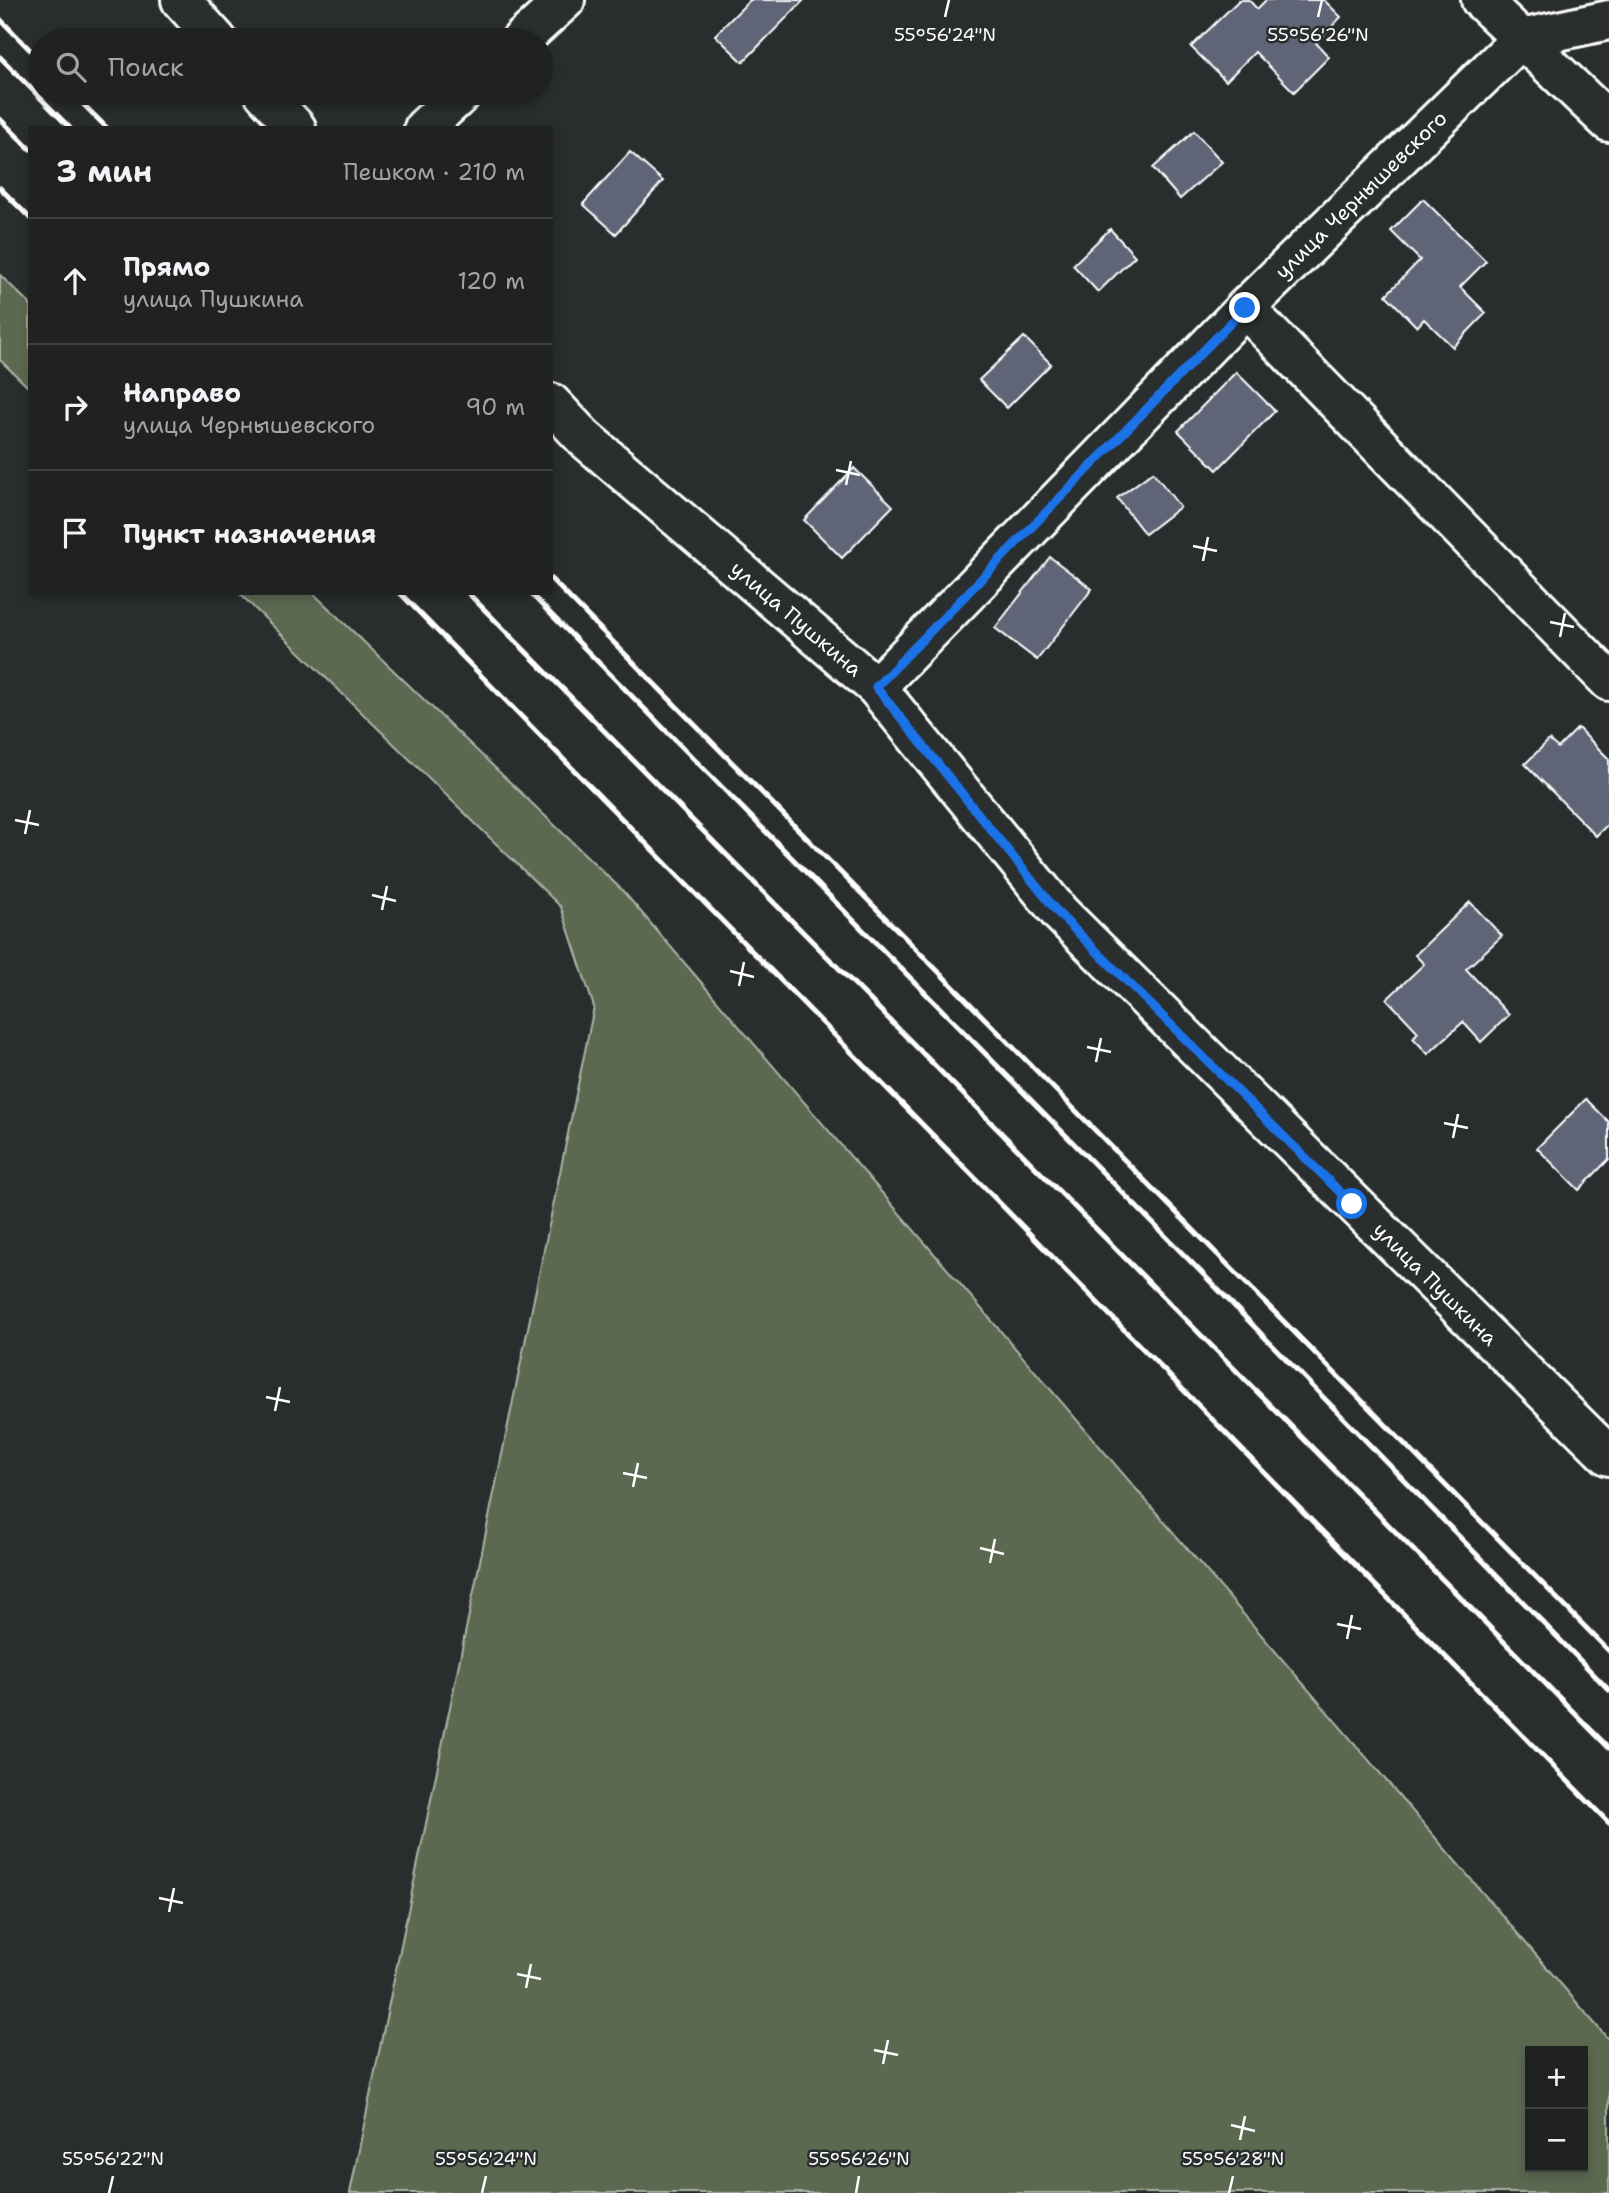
<!DOCTYPE html>
<html lang="ru">
<head>
<meta charset="utf-8">
<style>
	:root { --surface:#202222; --page:#2d2f2f; --text:#f1f3f6; --muted:#a2a4a5; --line:#3d3f40 }
	body { margin:0; font-family:"Shantell Sans",sans-serif; background:var(--page); color:var(--text) }
	.controls { position:absolute; right:21px; bottom:21px; display:grid; overflow:hidden; border-radius:0px; box-shadow:0 4px 10px #0003 }
	.controls button { width:63px; height:63px; display:grid; place-items:center; padding:0; border:0; border-bottom:2px solid var(--line); background:var(--surface); color:var(--text); font:35px sans-serif }
	.stop { position:absolute; width:21px; height:21px; margin:-16px; border:5px solid #1a73e8; border-radius:50%; background:#fff }
	.stop.end { background:#1a73e8; border-color:#fff; box-shadow:0 2px 7px #0008 }
	.list { margin:0; padding:0; list-style:none }
	h2 { display:flex; justify-content:space-between; align-items:center; height:91px; margin:0; padding:0 28px; font-size:30px }
	h2 small { font-size:23px; font-weight:400; color:var(--muted) }
	.list li { display:grid; grid-template-columns:46px 1fr auto; gap:21px; align-items:center; box-sizing:border-box; height:126px; padding:0 28px; border-top:2px solid var(--line) }
	.list b { display:block; font-size:26px; white-space:nowrap }
	.list p { margin:0; font-size:23px; white-space:nowrap; color:var(--muted) }
	.list em { font-size:23px; font-style:normal; color:var(--muted) }
	.icon { flex:none; width:38px; height:38px; fill:none; stroke:currentColor; stroke-width:2; stroke-linecap:round; stroke-linejoin:round }
	.map { position:relative; flex:none; width:1609px; height:2193px; overflow:hidden }
	.search { position:absolute; background:var(--surface); box-shadow:0 4px 10px #0003; left:28px; top:28px; width:525px; height:77px; display:flex; align-items:center; gap:18px; box-sizing:border-box; padding:0 24px; border-radius:38px; color:var(--muted); font-size:26px }
	.panel { position:absolute; background:var(--surface); box-shadow:0 4px 10px #0003; left:28px; top:126px; width:525px; height:469px; border-radius:0px }
	.map>svg:first-child { display:block }
	.green { fill:#5c6951; stroke:#aeb4a8; stroke-width:2; fill-rule:evenodd }
	.building { fill:#5f6577; stroke:#fff; stroke-width:2 }
	.lines { fill:none; stroke-linecap:round; stroke-linejoin:round }
	.minor-casing { stroke:#fff; stroke-width:44 }
	.minor { stroke:#2a2d2e; stroke-width:38 }
	.rail { stroke:#fff; stroke-width:5 }
	.route { stroke:#1a73e8; stroke-width:9 }
	.ticks { fill:none; stroke:#fff; stroke-width:2.5 }
	.labels { text-anchor:middle; dominant-baseline:central; stroke-width:5; stroke-linejoin:round; paint-order:stroke }
	.street-label { font-size:21px; fill:#fff; stroke:#2a2d2e }
	.ticks-label { font-size:18px; text-anchor:middle; fill:#fff; stroke:#2a2d2e; stroke-width:5; stroke-linejoin:round; paint-order:stroke }
</style>
</head>
<body>
<div class="map">
<svg width="1609" height="2193" viewBox="0 0 1609 2193">
	<rect width="100%" height="100%" fill="#2a2d2e"/>
	<filter id="ink" filterUnits="userSpaceOnUse"><feTurbulence type="fractalNoise" baseFrequency=".0143" numOctaves="2"/><feDisplacementMap in="SourceGraphic" scale="14" xChannelSelector="R" yChannelSelector="G"/><feConvolveMatrix kernelMatrix="1 2 1 2 8 2 1 2 1" color-interpolation-filters="sRGB"/></filter>
	<g filter="url(#ink)">
		<path class="green" d="M0,275L30,304V389L0,360Z
			M239,593H313L622,890L1609,2040V2193H350L594,1007L561,907ZM1530,2051H1583V2167H1530Z"/>
		<path class="building" d="M750,0H804L743,62L715,35Z
			M1239,0H1249L1257,9L1266,0H1324L1341,17L1316,43L1329,57L1294,92L1255,52L1226,81L1191,47Z
			M1194,131L1222,162L1180,199L1153,168Z
			M630,152L663,181L616,234L583,204Z
			M1423,199L1486,261L1460,287L1486,313L1453,347L1424,319L1417,327L1386,295L1420,260L1391,231Z
			M1110,229L1135,256L1098,292L1073,265Z
			M1024,337L1051,364L1007,408L979,380Z
			M1236,372L1275,411L1217,470L1178,431Z
			M854,468L893,506L842,558L804,520Z
			M1153,472L1180,507L1145,534L1117,498Z
			M1050,557L1092,589L1037,660L995,628Z
			M1578,728L1609,759V823L1596,836L1525,764L1549,740L1558,748Z
			M1470,902L1502,936L1466,969L1509,1015L1481,1042L1463,1022L1428,1054L1413,1038L1418,1032L1387,999L1424,964L1415,955Z
			M1586,1099L1609,1122V1159L1579,1190L1537,1148Z"/>
		<g class="lines">
			<defs>
				<g id="minor">
					<path d="M181,0L217,40"/>
					<path d="M1481,0L1609,122"/>
					<path d="M521,40L565,0"/>
					<path d="M264,93L296,128"/>
					<path d="M424,128L462,93"/>
					<path d="M1245,308L1609,681"/>
					<path id="s1" d="M551,403L584,438L876,687L1060,913L1609,1456"/>
					<path id="s2" d="M876,687L1245,308L1521,39L1609,20"/>
				</g>
			</defs>
			<use href="#minor" class="minor-casing"/>
			<use href="#minor" class="minor"/>
			<path class="rail" d="M0,19L40,60
				M0,57L70,128
				M72,93L107,128
				M0,119L30,149
				M0,188L30,218
				M551,579L1609,1651
				M400,593L1609,1823
				M468,593L1609,1748
				M530,593L1199,1270L1609,1690"/>
		</g>
	</g>
	<g class="lines" filter="url(#ink)">
		<path class="route" d="M1245,308L876,687L1059,914L1352,1204"/>
	</g>
	<path class="ticks" d="M945,17L949,0M1318,17L1322,0M836,470L860,475M846,485L851,461M1193,546L1217,551M1203,561L1208,537M1550,622L1574,627M1560,637L1565,613M15,820L39,825M25,834L30,810M372,895L396,901M382,910L387,886M730,971L754,977M739,986L744,962M1087,1047L1111,1052M1096,1062L1101,1038M1444,1123L1468,1128M1453,1138L1458,1114M266,1397L290,1402M275,1411L280,1387M623,1473L647,1478M633,1487L638,1463M980,1548L1004,1554M990,1563L995,1539M1337,1624L1361,1629M1347,1639L1352,1615M159,1898L183,1903M169,1912L174,1888M517,1974L541,1979M526,1988L531,1964M874,2050L898,2055M883,2064L888,2040M1231,2125L1255,2131M1240,2140L1245,2116M109,2193L113,2176M482,2193L486,2176M856,2193L859,2176M1229,2193L1233,2176"/>
	<g class="labels">
		<g class="street-label">
			<text stroke="none"><textPath href="#s2" startOffset="691">улица Чернышевского</textPath></text>
			<text stroke="none"><textPath href="#s1" startOffset="327">улица Пушкина</textPath></text>
			<text stroke="none"><textPath href="#s1" startOffset="1251">улица Пушкина</textPath></text>
		</g>
	</g>
	<g class="ticks-label">
		<text x="945" y="41">55°56'24"N</text>
		<text x="1318" y="41">55°56'26"N</text>
		<text x="113" y="2165">55°56'22"N</text>
		<text x="486" y="2165">55°56'24"N</text>
		<text x="859" y="2165">55°56'26"N</text>
		<text x="1233" y="2165">55°56'28"N</text>
	</g>
</svg>
<div class="controls">
<button>+</button>
<button>−</button>
</div>
<div class="stop" style="left:1352px;top:1204px"></div>
<div class="stop end" style="left:1245px;top:308px"></div>
<div class="search"><svg class="icon" aria-label="search" viewBox="0 0 24 24"><circle cx="10" cy="10" r="6"/><path d="M15 15l6 6"/></svg>Поиск</div>
<section class="panel">
<h2>3 мин<small>Пешком · 210 m</small></h2>
<ul class="list">
<li><svg class="icon" aria-label="ahead" viewBox="0 0 24 24"><path d="M12 20V5M6 11l6-6 6 6"/></svg><div><b>Прямо</b><p>улица Пушкина</p></div><em>120 m</em></li>
<li><svg class="icon" aria-label="right" viewBox="0 0 24 24"><path d="M7 20v-9h11M14 6l5 5-5 5"/></svg><div><b>Направо</b><p>улица Чернышевского</p></div><em>90 m</em></li>
<li><svg class="icon" aria-label="arrive" viewBox="0 0 24 24"><path d="M6 21V4h12l-3 4 3 4H6"/></svg><div><b>Пункт назначения</b></div></li>
</ul>
</section>
</div>
</body>
</html>
